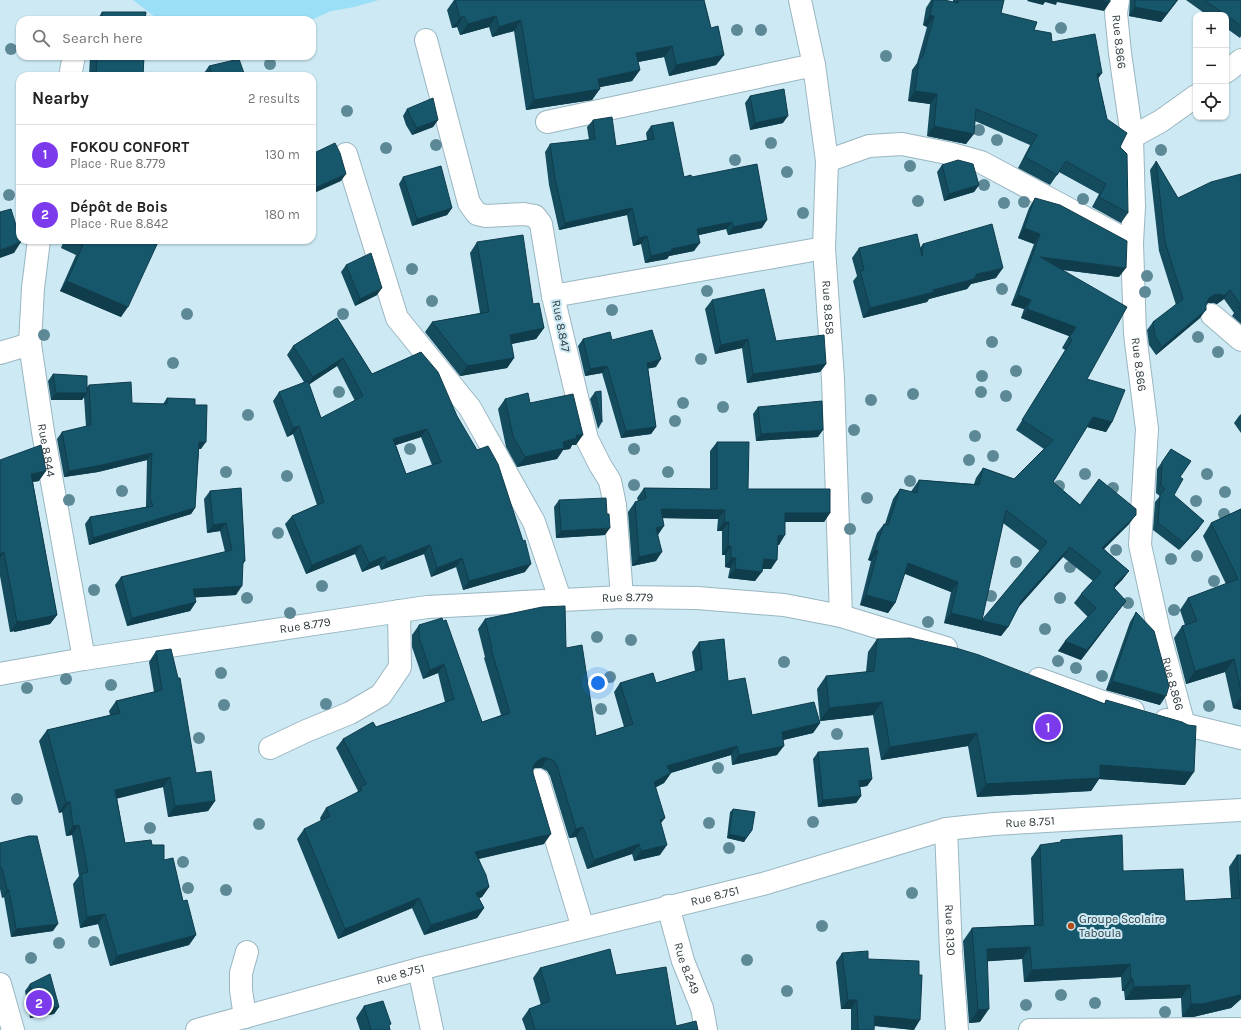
<!DOCTYPE html>
<html lang="en">
<head>
<meta charset="utf-8">
<style>
	:root { --surface:#fff; --page:#f6f6f6; --text:#222; --muted:#767676; --line:#e0e0e0; --accent:#7c3aed }
	body { margin:0; font-family:Karla,sans-serif; background:var(--page); color:var(--text) }
	.controls { position:absolute; right:12px; top:12px; display:grid; overflow:hidden; border-radius:8px; box-shadow:0 1px 3px #0004 }
	.controls button { width:36px; height:36px; display:grid; place-items:center; padding:0; border:0; border-bottom:1px solid var(--line); background:var(--surface); color:var(--text); font:20px sans-serif }
	.you { position:absolute; left:598px; top:683px; width:14px; height:14px; margin:-10px; border:3px solid #fff; border-radius:50%; background:#1a73e8; box-shadow:0 0 0 6px #1a73e833 }
	.badge { display:grid; place-items:center; width:26px; height:26px; border-radius:50%; background:var(--accent); color:#fff; font-size:13px; font-weight:700 }
	.pin { position:absolute; translate:-50% -50%; border:2px solid #fff; box-shadow:0 1px 4px #0006 }
	.list { margin:0; padding:0; list-style:none }
	h2 { display:flex; justify-content:space-between; align-items:center; height:52px; margin:0; padding:0 16px; font-size:17px }
	h2 small { font-size:13px; font-weight:400; color:var(--muted) }
	.list li { display:grid; grid-template-columns:26px 1fr auto; gap:12px; align-items:center; box-sizing:border-box; height:60px; padding:0 16px; border-top:1px solid var(--line) }
	.list b { display:block; font-size:15px; white-space:nowrap }
	.list p { margin:0; font-size:13px; white-space:nowrap; color:var(--muted) }
	.list em { font-size:13px; font-style:normal; color:var(--muted) }
	.icon { flex:none; width:22px; height:22px; fill:none; stroke:currentColor; stroke-width:2; stroke-linecap:round; stroke-linejoin:round }
	.map { position:relative; flex:none; width:1241px; height:1030px; overflow:hidden }
	.search { position:absolute; background:var(--surface); box-shadow:0 1px 3px #0004; left:16px; top:16px; width:300px; height:44px; display:flex; align-items:center; gap:10px; box-sizing:border-box; padding:0 14px; border-radius:12px; color:var(--muted); font-size:15px }
	.panel { position:absolute; background:var(--surface); box-shadow:0 1px 3px #0004; left:16px; top:72px; width:300px; height:172px; border-radius:12px }
	.map>svg:first-child { display:block }
	.green { fill:#9adef8 }
	.lines { fill:none; stroke-linecap:round; stroke-linejoin:round }
	.street-casing { stroke:#9ab6c1; stroke-width:24 }
	.secondary-casing { stroke:#9ab6c1; stroke-width:24 }
	.street { stroke:#fff; stroke-width:22 }
	.secondary { stroke:#fff; stroke-width:22 }
	.tree { fill:#5d8997 }
	.wall { fill:#144b5d; fill-rule:evenodd }
	.shaded-wall { fill:#103d4c }
	.building { fill:#17576c; stroke:#103d4c; fill-rule:evenodd }
	.poi-dot { fill:#b14d19; stroke:#cce9f4; stroke-width:1.5 }
	.labels { text-anchor:middle; dominant-baseline:central; stroke-width:4; stroke-linejoin:round; paint-order:stroke }
	.street-label { font-size:12px; fill:#323e42; stroke:#cce9f4 }
	.poi-label { font-size:12px; fill:#323e42; stroke:#cce9f4; text-anchor:start }
</style>
</head>
<body>
<div class="map">
<svg width="1241" height="1030" viewBox="0 0 1241 1030">
	<rect width="100%" height="100%" fill="#cce9f4"/>
	<path class="green" d="M133,0H379L354,7L331,11L311,20H159Z"/>
	<g class="lines">
		<defs>
			<g id="street">
				<path id="s1" d="M800,0L814,65L827,161L824,248L833,379L841,616"/>
				<path id="s2" d="M1118,0L1116,13L1120,53L1132,137L1134,207L1132,243L1135,334L1147,429L1140,545L1160,636L1184,725"/>
				<path d="M426,40L469,203L477,214L486,216L524,214L535,216L541,224L553,296"/>
				<path d="M1226,72L1241,60"/>
				<path d="M70,76L74,56"/>
				<path d="M547,122L814,65"/>
				<path d="M1132,137L1161,121L1196,96"/>
				<path d="M346,154L397,318L470,408L534,522L560,599"/>
				<path d="M827,161L869,146L902,144L952,154L981,162L1132,243"/>
				<path id="s3" d="M39,240L33,288L30,344L43,432L84,659"/>
				<path d="M1212,315L1241,340"/>
				<path d="M0,353L30,344"/>
				<path d="M622,597L615,505L610,481L600,465L587,439L553,296L824,248"/>
				<path id="s4" d="M0,674L84,659L427,607L622,597L697,598L784,605L841,616L946,648"/>
				<path d="M1039,679L1103,702L1133,711"/>
				<path d="M1166,720L1241,738"/>
				<path d="M270,748L306,731L350,713L381,695L400,667L399,611"/>
				<path d="M538,780L583,928"/>
				<path id="s5" d="M946,829L951,952L957,1030"/>
				<path id="s6" d="M668,906L683,961L702,1008L706,1030"/>
				<path d="M419,969L432,1030"/>
				<path d="M0,984L13,1030"/>
				<path d="M245,1017L241,990V973L247,952"/>
				<path d="M1030,1030L1241,1029"/>
			</g>
			<g id="secondary">
				<path id="s7" d="M197,1030L419,969L763,884L946,829L994,824L1241,810"/>
			</g>
		</defs>
		<use href="#street" class="street-casing"/>
		<use href="#secondary" class="secondary-casing"/>
		<use href="#street" class="street"/>
		<use href="#secondary" class="secondary"/>
	</g>
	<g class="tree">
		<circle cx="1061" cy="28" r="6"/>
		<circle cx="737" cy="30" r="6"/>
		<circle cx="761" cy="30" r="6"/>
		<circle cx="11" cy="49" r="6"/>
		<circle cx="886" cy="56" r="6"/>
		<circle cx="270" cy="64" r="6"/>
		<circle cx="347" cy="111" r="6"/>
		<circle cx="979" cy="130" r="6"/>
		<circle cx="997" cy="140" r="6"/>
		<circle cx="771" cy="143" r="6"/>
		<circle cx="436" cy="145" r="6"/>
		<circle cx="386" cy="148" r="6"/>
		<circle cx="1161" cy="150" r="6"/>
		<circle cx="735" cy="160" r="6"/>
		<circle cx="910" cy="166" r="6"/>
		<circle cx="787" cy="172" r="6"/>
		<circle cx="984" cy="185" r="6"/>
		<circle cx="9" cy="195" r="6"/>
		<circle cx="1083" cy="199" r="6"/>
		<circle cx="918" cy="201" r="6"/>
		<circle cx="1024" cy="202" r="6"/>
		<circle cx="1004" cy="203" r="6"/>
		<circle cx="803" cy="213" r="6"/>
		<circle cx="412" cy="269" r="6"/>
		<circle cx="1147" cy="276" r="6"/>
		<circle cx="1002" cy="289" r="6"/>
		<circle cx="707" cy="291" r="6"/>
		<circle cx="1145" cy="292" r="6"/>
		<circle cx="432" cy="301" r="6"/>
		<circle cx="612" cy="310" r="6"/>
		<circle cx="187" cy="314" r="6"/>
		<circle cx="343" cy="314" r="6"/>
		<circle cx="44" cy="335" r="6"/>
		<circle cx="1198" cy="337" r="6"/>
		<circle cx="992" cy="342" r="6"/>
		<circle cx="1218" cy="352" r="6"/>
		<circle cx="701" cy="359" r="6"/>
		<circle cx="173" cy="363" r="6"/>
		<circle cx="1016" cy="371" r="6"/>
		<circle cx="982" cy="376" r="6"/>
		<circle cx="339" cy="392" r="6"/>
		<circle cx="981" cy="392" r="6"/>
		<circle cx="913" cy="394" r="6"/>
		<circle cx="1006" cy="396" r="6"/>
		<circle cx="871" cy="400" r="6"/>
		<circle cx="683" cy="403" r="6"/>
		<circle cx="723" cy="407" r="6"/>
		<circle cx="248" cy="415" r="6"/>
		<circle cx="675" cy="421" r="6"/>
		<circle cx="854" cy="430" r="6"/>
		<circle cx="975" cy="436" r="6"/>
		<circle cx="410" cy="449" r="6"/>
		<circle cx="634" cy="449" r="6"/>
		<circle cx="993" cy="456" r="6"/>
		<circle cx="969" cy="460" r="6"/>
		<circle cx="226" cy="472" r="6"/>
		<circle cx="668" cy="472" r="6"/>
		<circle cx="1085" cy="474" r="6"/>
		<circle cx="1207" cy="474" r="6"/>
		<circle cx="287" cy="476" r="6"/>
		<circle cx="910" cy="481" r="6"/>
		<circle cx="634" cy="485" r="6"/>
		<circle cx="1059" cy="486" r="6"/>
		<circle cx="1113" cy="488" r="6"/>
		<circle cx="122" cy="491" r="6"/>
		<circle cx="1225" cy="492" r="6"/>
		<circle cx="867" cy="498" r="6"/>
		<circle cx="69" cy="500" r="6"/>
		<circle cx="1196" cy="501" r="6"/>
		<circle cx="1224" cy="514" r="6"/>
		<circle cx="850" cy="529" r="6"/>
		<circle cx="278" cy="533" r="6"/>
		<circle cx="1116" cy="550" r="6"/>
		<circle cx="1197" cy="556" r="6"/>
		<circle cx="1171" cy="559" r="6"/>
		<circle cx="1016" cy="562" r="6"/>
		<circle cx="1070" cy="567" r="6"/>
		<circle cx="1214" cy="581" r="6"/>
		<circle cx="322" cy="586" r="6"/>
		<circle cx="94" cy="590" r="6"/>
		<circle cx="991" cy="596" r="6"/>
		<circle cx="247" cy="598" r="6"/>
		<circle cx="1060" cy="598" r="6"/>
		<circle cx="1128" cy="603" r="6"/>
		<circle cx="1174" cy="610" r="6"/>
		<circle cx="290" cy="613" r="6"/>
		<circle cx="928" cy="622" r="6"/>
		<circle cx="1045" cy="629" r="6"/>
		<circle cx="597" cy="637" r="6"/>
		<circle cx="631" cy="640" r="6"/>
		<circle cx="1058" cy="661" r="6"/>
		<circle cx="784" cy="662" r="6"/>
		<circle cx="1076" cy="668" r="6"/>
		<circle cx="221" cy="673" r="6"/>
		<circle cx="1102" cy="676" r="6"/>
		<circle cx="610" cy="677" r="6"/>
		<circle cx="66" cy="679" r="6"/>
		<circle cx="111" cy="685" r="6"/>
		<circle cx="27" cy="688" r="6"/>
		<circle cx="326" cy="704" r="6"/>
		<circle cx="224" cy="705" r="6"/>
		<circle cx="1209" cy="706" r="6"/>
		<circle cx="601" cy="709" r="6"/>
		<circle cx="837" cy="734" r="6"/>
		<circle cx="199" cy="738" r="6"/>
		<circle cx="718" cy="768" r="6"/>
		<circle cx="17" cy="799" r="6"/>
		<circle cx="813" cy="822" r="6"/>
		<circle cx="709" cy="823" r="6"/>
		<circle cx="259" cy="824" r="6"/>
		<circle cx="150" cy="828" r="6"/>
		<circle cx="729" cy="848" r="6"/>
		<circle cx="183" cy="862" r="6"/>
		<circle cx="188" cy="888" r="6"/>
		<circle cx="226" cy="890" r="6"/>
		<circle cx="912" cy="893" r="6"/>
		<circle cx="822" cy="926" r="6"/>
		<circle cx="94" cy="942" r="6"/>
		<circle cx="59" cy="943" r="6"/>
		<circle cx="31" cy="958" r="6"/>
		<circle cx="747" cy="960" r="6"/>
		<circle cx="787" cy="991" r="6"/>
		<circle cx="1061" cy="995" r="6"/>
		<circle cx="1095" cy="1003" r="6"/>
		<circle cx="1026" cy="1005" r="6"/>
		<circle cx="1165" cy="1012" r="6"/>
	</g>
	<path class="wall" d="M454,0H704L711,28L724,55L716,65L669,76L664,57L638,62L640,70L632,81L600,87L592,100L526,110L514,31L492,37L489,27L460,35L457,27L452,28L447,10Z
		M931,0H944L953,2V0H1004L1001,13L1034,30L1102,73L1098,78L1107,119L1120,147L1128,213L1121,223L1092,207L1099,194L1059,172L1050,185L1018,168L1030,145L975,121L966,144L927,136L930,104L908,101L912,70L917,63L927,27L923,25L926,8Z
		M1130,0H1178L1161,22L1129,16Z
		M1186,0H1241V36L1240,38L1226,28V15H1207Z
		M102,12L145,20H97Z
		M90,56H144L143,76H89Z
		M209,66L245,76H205L204,73Z
		M750,96L783,123L750,130L745,103Z
		M407,109L438,120L433,127L412,135L406,125L403,116Z
		M593,120L616,146L647,140L646,133L651,126L684,177H692L762,228L728,235L726,229L698,235L694,251L669,256L667,259L645,263L641,244L633,246L627,215L559,230L549,185L545,152L550,144L589,140L587,127Z
		M1156,161L1178,198L1241,174V324L1232,316L1234,313L1224,299L1217,304L1214,303H1208L1206,305L1200,318L1156,355L1149,345L1147,330L1153,322L1176,305L1159,251L1150,170Z
		M942,165L979,185L974,192L944,201L937,172Z
		M403,177L452,208L447,215L412,226L399,184Z
		M1035,198L1119,277L1063,270L1087,379L1112,422L1106,432L1087,427L1053,482L1080,505L1129,524L1104,549L1129,571L1122,580L1114,588L1126,601L1119,610L1081,660L1058,651L1088,617L1074,603L1081,594L1093,581L1063,557L1019,606L1008,627L1001,636L944,623L951,592L905,574L895,603L888,613L860,605L871,561L868,560L877,533L884,524H885L893,499L900,489L911,492L912,490L919,480L974,484L976,478L983,468L1014,479L1044,449L1016,430L1065,350L1062,348L1069,336L1021,318L1024,309L1011,305L1034,244L1018,238L1029,208ZM1003,523L1040,551L982,620Z
		M64,240H159L121,317L60,291L76,255L61,248Z
		M477,242L533,304L544,328L536,339L511,344L514,358L507,368L460,376L425,332L432,322L480,313L470,253Z
		M923,244L996,278L971,284L967,289L929,299L927,302L863,318L853,281L857,276L852,258L859,248H920Z
		M346,265L377,295L355,306L341,272Z
		M712,300L776,341L826,364L820,372L747,383L742,348L715,354L705,309Z
		M337,318L372,374L421,352L525,572L463,590L456,567L431,577L424,554L381,570L379,565L362,572L355,554L306,574L285,524L292,516L317,505L293,434L287,437L273,401L279,392L304,382L287,355L293,346ZM337,366L355,401L321,418L309,384ZM421,437L432,465L406,474L396,445Z
		M583,339L612,340L656,367L648,368L656,427L651,434L621,438L602,373L585,376L578,346Z
		M53,374L87,387L89,385L132,403L163,404L167,398L195,405L201,449H199L195,508L191,514L89,545L85,524L90,517L146,507V505L147,460L98,472L64,477L57,439L62,432L86,427L84,397L82,400H51L48,381Z
		M595,392L602,422L598,429L590,399Z
		M505,399L530,403L576,445H572L570,449L563,450L557,459L517,467L506,447L498,409Z
		M758,407L818,437L756,441L753,414Z
		M1241,414V433L1234,423L1239,416Z
		M717,442L748,489L830,513L824,522H785L779,545H777L771,569H762L755,581L728,578L730,568L725,567V555H722V531H717L718,519L663,518L658,535L656,561L632,566L628,512L635,502L638,501L637,498L644,488L710,489V451Z
		M1171,449L1180,477L1174,495L1199,528L1179,550L1153,530L1155,502L1160,496L1156,493L1157,469Z
		M0,460L39,481L33,482L57,615L50,624L14,632V631L10,632L0,576Z
		M241,488L245,561L243,564L236,595L195,597L196,602L190,611L127,626L115,585L121,577L225,552L220,531L207,533L204,499L210,491Z
		M559,500L605,535L556,538L554,507Z
		M1241,509V710L1233,708L1225,672L1186,684L1174,638L1182,626L1185,625L1180,610L1188,598L1226,584L1203,536L1211,523Z
		M1136,612L1160,705L1106,690L1130,622Z
		M485,619L566,648L596,736L624,727L614,692L620,683H656L695,671L692,652L699,642L728,681L752,715L820,723L813,733L783,740L777,755L732,765L731,755L671,773L664,783L656,787L661,823L660,855L634,861L632,854L587,869L576,837L569,838L550,776L547,771L541,768H535L533,769V773L544,844L479,859L489,887L482,897L479,898L484,908L477,918L424,935L412,908L338,939L297,839L304,829L321,821L320,818L326,808L356,793L358,791L336,748L343,739L445,702L438,673L423,679L412,647V635L419,625L482,722L501,715L484,658L485,657L478,629Z
		M877,639L1104,704L1106,700L1185,785L1099,779L1091,791L977,797L968,746L881,760L873,715L820,721L817,689L826,676L866,672L868,652Z
		M156,651L196,773L215,801L208,811L168,817L163,787L117,798L125,843L152,845L164,860L183,901L196,935L189,945L110,966L98,924L80,928L73,884L79,876L72,835L66,836L62,812L59,813L39,741L47,730L110,715L109,711L116,701L154,692L149,662Z
		M818,752L872,779L867,786L860,787L861,796L856,803L818,807L813,759Z
		M733,809L752,830L744,842L727,838L730,812Z
		M1061,840L1185,901L1231,898L1229,867L1237,855H1241V1000V999L1231,1008L1193,1017H1182L1181,998L1125,1000L1124,991H1122L1121,977L1024,982L1022,959L988,961L980,1022L969,1023L963,941L972,928L1034,925L1031,858L1040,845L1060,843Z
		M0,843L53,931L11,937L4,897L2,898L0,889Z
		M842,953L868,959L914,1030L874,1026V1030H851V1009H841L836,962Z
		M540,968L616,975L676,1026L698,1030H526L522,1019L529,1009L541,1005L533,978Z
		M30,984L59,1007L54,1014L30,1018L25,991Z
		M364,1006L389,1026L390,1030H360L356,1018Z"/>
	<path class="shaded-wall" d="M1028,0H1098L1110,2L1104,11L1057,2L1056,5L1045,2L1043,5L1027,1Z
		M1178,0L1161,22L1129,16L1135,7Z
		M930,15L934,16L927,27L923,25Z
		M464,16L457,27L452,28L460,18Z
		M496,16L489,27L460,35L468,24Z
		M521,20L514,31L492,37L499,27Z
		M672,46L664,57L628,64L636,53Z
		M724,55L716,65L669,76L676,65Z
		M640,70L632,81L590,89L598,79Z
		M1102,73L1095,83L1097,74Z
		M600,89L592,100L526,110L534,100Z
		M915,91L937,94L930,104L908,101Z
		M788,116L783,123L750,130L755,123Z
		M438,120L433,127L412,135L417,128Z
		M934,126L974,134L966,144L927,136Z
		M346,174L341,181L312,194V189Z
		M979,185L974,192L944,201L949,194Z
		M452,208L447,215L412,226L417,219Z
		M632,208L627,215L559,230L565,223Z
		M767,220L762,228L728,235L733,227Z
		M732,222L726,229L691,237L697,229Z
		M1024,228L1040,234L1034,244L1018,238Z
		M647,236L641,244L633,246L639,238Z
		M21,242L14,253L0,258V250Z
		M700,243L694,251L669,256L667,259L645,263L651,256L671,249Z
		M1040,257L1126,268L1119,277L1033,266Z
		M1003,268L996,278L971,284L967,289L929,299L927,302L863,318L870,308L933,290L977,274Z
		M67,281L128,307L121,317L60,291Z
		M382,288L377,295L355,306L360,299Z
		M1230,290L1224,299L1217,304L1214,303H1208L1203,307L1209,298L1214,295Z
		M1018,295L1031,300L1024,309L1011,305Z
		M1027,309L1076,327L1069,336L1021,318Z
		M1206,310L1200,318L1156,355L1162,347Z
		M544,328L536,339L502,346L510,335Z
		M748,339L742,348L715,354L721,345Z
		M343,358L337,366L307,386L313,377Z
		M514,358L507,368L460,376L467,366Z
		M661,359L656,367L642,370L647,363Z
		M826,364L820,372L747,383L753,374Z
		M607,366L602,373L585,376L590,369Z
		M56,393H87L82,400H51Z
		M1093,417L1112,422L1106,432L1087,427Z
		M299,426L293,434L287,437L293,428Z
		M656,427L651,434L621,438L626,431Z
		M427,429L421,437L387,448L393,439Z
		M823,430L818,437L756,441L761,434Z
		M576,435H583L576,445H572L570,449L563,450L557,459L517,467L525,457L563,442Z
		M199,442H206L201,449H194Z
		M152,453L147,460L98,472L64,477L69,471Z
		M46,471L39,481L24,483L31,474Z
		M195,508L191,514L89,545L93,538Z
		M661,509L725,510L718,519L654,518Z
		M785,513H830L824,522H779Z
		M1136,515L1129,524L1095,558L1102,548Z
		M1204,521L1199,528L1179,550L1184,543Z
		M724,522H729L722,531H717Z
		M226,523L220,531L207,533L213,525Z
		M664,526L658,535L656,528Z
		M610,528L605,535L556,538L561,531Z
		M785,535L779,545H771L778,536Z
		M361,545L355,554L306,574L312,565Z
		M430,545L424,554L381,570L387,562Z
		M728,546H731L725,555H722Z
		M1070,547L1063,557L1016,610L1022,600Z
		M875,550L878,551L871,561L868,560Z
		M4,552L0,558V554Z
		M662,552L656,561L632,566L639,557Z
		M385,556L379,565L362,572L369,563Z
		M462,558L456,567L431,577L437,568Z
		M731,558H736L730,568L725,567Z
		M764,559L777,560L771,569L757,568Z
		M908,563L958,582L951,592L901,572Z
		M531,564L525,572L463,590L469,581Z
		M735,569L762,572L755,581L728,578Z
		M1129,571L1122,580L1115,587L1109,596L1114,585Z
		M242,586L236,595L187,598L193,589Z
		M866,595L895,603L888,613L860,605Z
		M1126,601L1119,610L1081,660L1058,651L1065,641Z
		M196,602L190,611L127,626L132,618Z
		M951,613L1008,627L1001,636L944,623Z
		M57,615L50,624L14,632L21,622Z
		M21,621L14,631L10,632L17,622Z
		M1234,659L1225,672L1186,684L1195,671Z
		M444,664L438,673L423,679L430,670Z
		M1112,681L1166,696L1160,705L1106,690Z
		M1241,697V710L1233,708Z
		M882,702L873,715L820,721L829,708Z
		M820,723L813,733L775,742L782,732Z
		M977,733L968,746L881,760L890,747Z
		M737,746L731,755L660,776L667,766Z
		M784,746L777,755L732,765L739,755Z
		M542,758H548L541,768H535L529,772L536,762Z
		M1100,765L1194,772L1185,785L1099,779L1091,791L977,797L986,784Z
		M671,773L664,783L647,792L654,782Z
		M170,777L163,787L108,801L115,790Z
		M872,779L867,786L854,788L859,781Z
		M861,796L856,803L818,807L823,800Z
		M215,801L208,811L168,817L175,806Z
		M66,802H70L62,812L59,813Z
		M665,818L658,827L660,820Z
		M79,825L72,835L66,836L73,826Z
		M583,827L576,837L569,838L576,829Z
		M551,834L544,844L468,861L475,852Z
		M729,834L746,838L744,842L727,838Z
		M639,844L632,854L587,869L594,860Z
		M667,845L660,855L634,861L641,851Z
		M489,887L482,897L469,903L476,893Z
		M7,890H9L4,897L2,898Z
		M419,898L412,908L338,939L345,929Z
		M484,908L477,918L424,935L431,925Z
		M105,914L98,924L80,928L87,917Z
		M58,924L53,931L11,937L16,929Z
		M196,935L189,945L110,966L117,956Z
		M1030,947L1022,959L978,962L987,949Z
		M1130,964L1121,977L1024,982L1032,970Z
		M1131,978L1133,979L1124,991H1122Z
		M1190,985L1181,998L1125,1000L1134,987Z
		M1241,994V999L1231,1008L1193,1017H1182L1191,1004Z
		M848,1000H857L851,1009H841Z
		M59,1007L54,1014L30,1018L35,1011Z
		M989,1009L980,1022L969,1023L978,1010Z
		M875,1016L920,1020L914,1030L868,1025Z"/>
	<path class="building" d="M455,0H704L711,28L718,26L724,55L676,65L672,46L636,53L640,70L598,79L600,89L534,100L521,20L499,27L496,16L468,24L464,16L460,18Z
		M933,0H944L958,3V0H1004L1001,13L1037,22L1034,30L1051,33L1052,42L1095,34L1102,73L1097,74L1107,119L1127,133L1120,147L1127,154L1128,213L1099,197L1106,184L1066,161L1057,175L1025,157L1037,135L976,109L974,134L934,126L937,94L915,91L919,60L923,56L934,16L930,15Z
		M1098,0H1110V2Z
		M1135,0H1177L1167,13L1135,7Z
		M1204,0H1241V26L1226,15Z
		M102,12H146L145,20H102Z
		M97,56H144L143,76H96Z
		M239,59L245,76H213L209,66Z
		M784,89L788,116L755,123L750,96Z
		M433,98L438,120L417,128L411,118L407,109Z
		M612,117L616,146L654,139L651,126L673,122L684,177L691,175L692,177L757,164L767,220L733,227L732,222L697,229L700,243L671,249L672,251L651,256L647,236L639,238L632,208L565,223L555,178L550,144L595,139L593,120Z
		M335,143L340,153L346,174L312,189V154Z
		M958,160L973,164L979,185L949,194L942,165Z
		M1156,161L1178,198L1211,182L1241,174V305L1230,290L1224,296L1220,294L1214,295L1209,298L1206,304V310L1162,347L1155,336L1153,322L1183,299L1165,242Z
		M441,166L452,208L417,219L403,177Z
		M1035,198L1060,205L1127,241L1126,268L1040,257L1127,307L1087,379L1125,390L1112,422L1093,417L1053,482L1080,505L1099,479L1136,509V515L1102,548L1129,571L1114,585L1116,586L1114,588L1126,601L1087,650L1065,641L1096,608L1081,594L1101,572L1070,547L1022,600L1008,627L951,613L958,582L908,563L895,603L866,595L878,551L875,550L884,524L888,525L900,489L917,493L919,480L979,485L983,468L1014,479L1053,440L1022,420L1072,340L1069,338L1076,327L1027,309L1031,300L1018,295L1040,234L1024,228ZM1006,510L1047,542L982,620Z
		M11,209L21,242L0,250V212Z
		M992,224L1003,268L977,274L974,279L933,290L934,292L870,308L860,271L864,270L859,248L917,234L922,256L923,244Z
		M523,235L533,304L539,303L544,328L510,335L514,358L467,366L432,322L489,312L477,242Z
		M71,240H159L128,307L67,281L83,245Z
		M371,253L382,288L360,299L346,265Z
		M764,289L776,341L824,335L826,364L753,374L748,339L721,345L712,300Z
		M1241,306V310L1238,308Z
		M337,318L372,374L421,352L438,372L457,416L477,450L488,446L498,464L523,541L525,540L531,564L469,581L462,558L437,568L430,545L387,562L385,556L369,563L361,545L312,565L292,516L324,502L299,426L293,428L279,392L308,381L321,418L363,396L343,358L313,377L293,346ZM427,429L441,462L406,474L393,439Z
		M652,330L661,359L647,363L656,427L626,431L607,366L590,369L583,339L610,332L612,340Z
		M53,374L87,376V393H56Z
		M131,382L132,403L167,404V398L195,399V405H207L206,442H199L195,508L93,538L90,517L153,506L150,498L152,453L102,465L69,471L62,432L91,425L89,385Z
		M601,391L602,422L595,392Z
		M528,393L530,403L573,394L583,435H576L577,438L563,442L564,448L525,457L513,436L505,399Z
		M822,401L823,430L761,434L758,407Z
		M717,442H749L748,489H830V513H785V535L778,536L777,560L764,559L762,572L735,569L736,558H731V546H728L729,522H724L725,510L661,509L664,526L656,528L662,552L639,557L635,502L646,498L644,488L717,489Z
		M41,445L46,471L31,474L57,615L21,622V621L17,622L4,552L0,554V460Z
		M1171,449L1191,461L1180,477L1183,479L1174,495L1204,521L1184,543L1158,523L1160,495L1165,489L1161,486L1162,462Z
		M241,488L245,561L243,562L242,586L193,589L196,602L132,618L121,577L232,550L226,523L213,525L210,491Z
		M606,498L607,514H609L610,528L561,531L559,500Z
		M1241,509V691L1234,659L1195,671L1182,626L1197,621L1188,598L1238,579L1211,523Z
		M565,606L566,648L582,645L596,736L633,724L620,683L653,673L656,683L702,669L699,642L724,639L728,681L745,678L752,715L814,702L820,723L782,732L784,746L739,755L737,746L667,766L671,773L654,782L665,818L660,820L667,845L641,851L639,844L594,860L583,827L576,829L557,766L554,761L548,758H542L536,762L533,767V773L551,834L475,852L486,875L489,887L476,893L484,908L431,925L419,898L345,929L304,829L330,816L326,808L362,790L360,787L366,784L343,739L373,722L376,727L454,699L444,664L430,670L419,637V625L442,618L443,621L446,620L482,722L510,713L491,649L492,648L485,619L542,607Z
		M1136,612L1154,631L1169,686L1166,696L1112,681Z
		M910,638L956,648L979,655L1105,704L1106,700L1182,722L1188,725L1196,726L1194,772L1100,765V778L986,784L977,733L890,747L882,702L829,708L826,676L874,671L877,639Z
		M171,649L178,678H180L196,773L211,771L215,801L175,806L170,777L115,790L125,843L151,840L152,845H164V860L173,858L183,901L187,900L196,935L117,956L105,914L87,917L81,874L88,872L79,825L73,826L70,802H66L47,730L120,713L116,701L162,690L156,651Z
		M868,748L872,779L859,781L861,796L823,800L818,752Z
		M733,809L755,812L752,830L746,838L729,834Z
		M1122,835L1123,871L1183,869L1185,901L1240,898L1237,855H1241V994L1240,995L1202,1004H1191L1190,985L1134,987L1133,979L1131,978L1130,964L1032,970L1030,947L987,949L989,1009L978,1010L972,928L1043,925L1040,845L1061,842V840Z
		M29,836H37L58,924L16,929L9,890H7L2,868H0V843Z
		M610,949L616,975L666,967L676,1026L696,1021L698,1030H535L529,1009L550,1001L540,968Z
		M868,951V959L919,961V975H922L920,1020L875,1016L874,1030H858L857,1000H848L842,953Z
		M50,974L59,1007L35,1011L30,984Z
		M383,1001L391,1024L389,1025L390,1030H371L364,1006Z"/>
	<circle class="poi-dot" cx="1071" cy="926" r="4"/>
	<g class="labels">
		<g class="street-label">
			<text stroke="none"><textPath href="#s2" startOffset="42">Rue 8.866</textPath></text>
			<text stroke="none"><textPath href="#s1" startOffset="310">Rue 8.858</textPath></text>
			<text transform="translate(561 326) rotate(79)">Rue 8.847</text>
			<text stroke="none"><textPath href="#s2" startOffset="366">Rue 8.866</textPath></text>
			<text stroke="none"><textPath href="#s3" startOffset="212">Rue 8.844</textPath></text>
			<text stroke="none"><textPath href="#s4" startOffset="633">Rue 8.779</textPath></text>
			<text stroke="none"><textPath href="#s4" startOffset="309">Rue 8.779</textPath></text>
			<text stroke="none"><textPath href="#s2" startOffset="690">Rue 8.866</textPath></text>
			<text stroke="none"><textPath href="#s7" startOffset="860">Rue 8.751</textPath></text>
			<text stroke="none"><textPath href="#s7" startOffset="535">Rue 8.751</textPath></text>
			<text stroke="none"><textPath href="#s5" startOffset="101">Rue 8.130</textPath></text>
			<text stroke="none"><textPath href="#s6" startOffset="65">Rue 8.249</textPath></text>
			<text stroke="none"><textPath href="#s7" startOffset="211">Rue 8.751</textPath></text>
		</g>
		<g class="poi-label">
			<text x="1079" y="919">Groupe Scolaire<tspan x="1079" dy="14">Taboula</tspan></text>
		</g>
	</g>
</svg>
<div class="controls">
<button>+</button>
<button>−</button>
<button><svg class="icon" aria-label="locate" viewBox="0 0 24 24"><circle cx="12" cy="12" r="6"/><path d="M12 2v4M12 18v4M2 12h4M18 12h4"/></svg></button>
</div>
<div class="you"></div>
<div class="pin badge" style="left:1048px;top:727px">1</div>
<div class="pin badge" style="left:39px;top:1003px">2</div>
<div class="search"><svg class="icon" aria-label="search" viewBox="0 0 24 24"><circle cx="10" cy="10" r="6"/><path d="M15 15l6 6"/></svg>Search here</div>
<section class="panel">
<h2>Nearby<small>2 results</small></h2>
<ul class="list">
<li><span class="badge">1</span><div><b>FOKOU CONFORT</b><p>Place · Rue 8.779</p></div><em>130 m</em></li>
<li><span class="badge">2</span><div><b>Dépôt de Bois</b><p>Place · Rue 8.842</p></div><em>180 m</em></li>
</ul>
</section>
</div>
</body>
</html>
